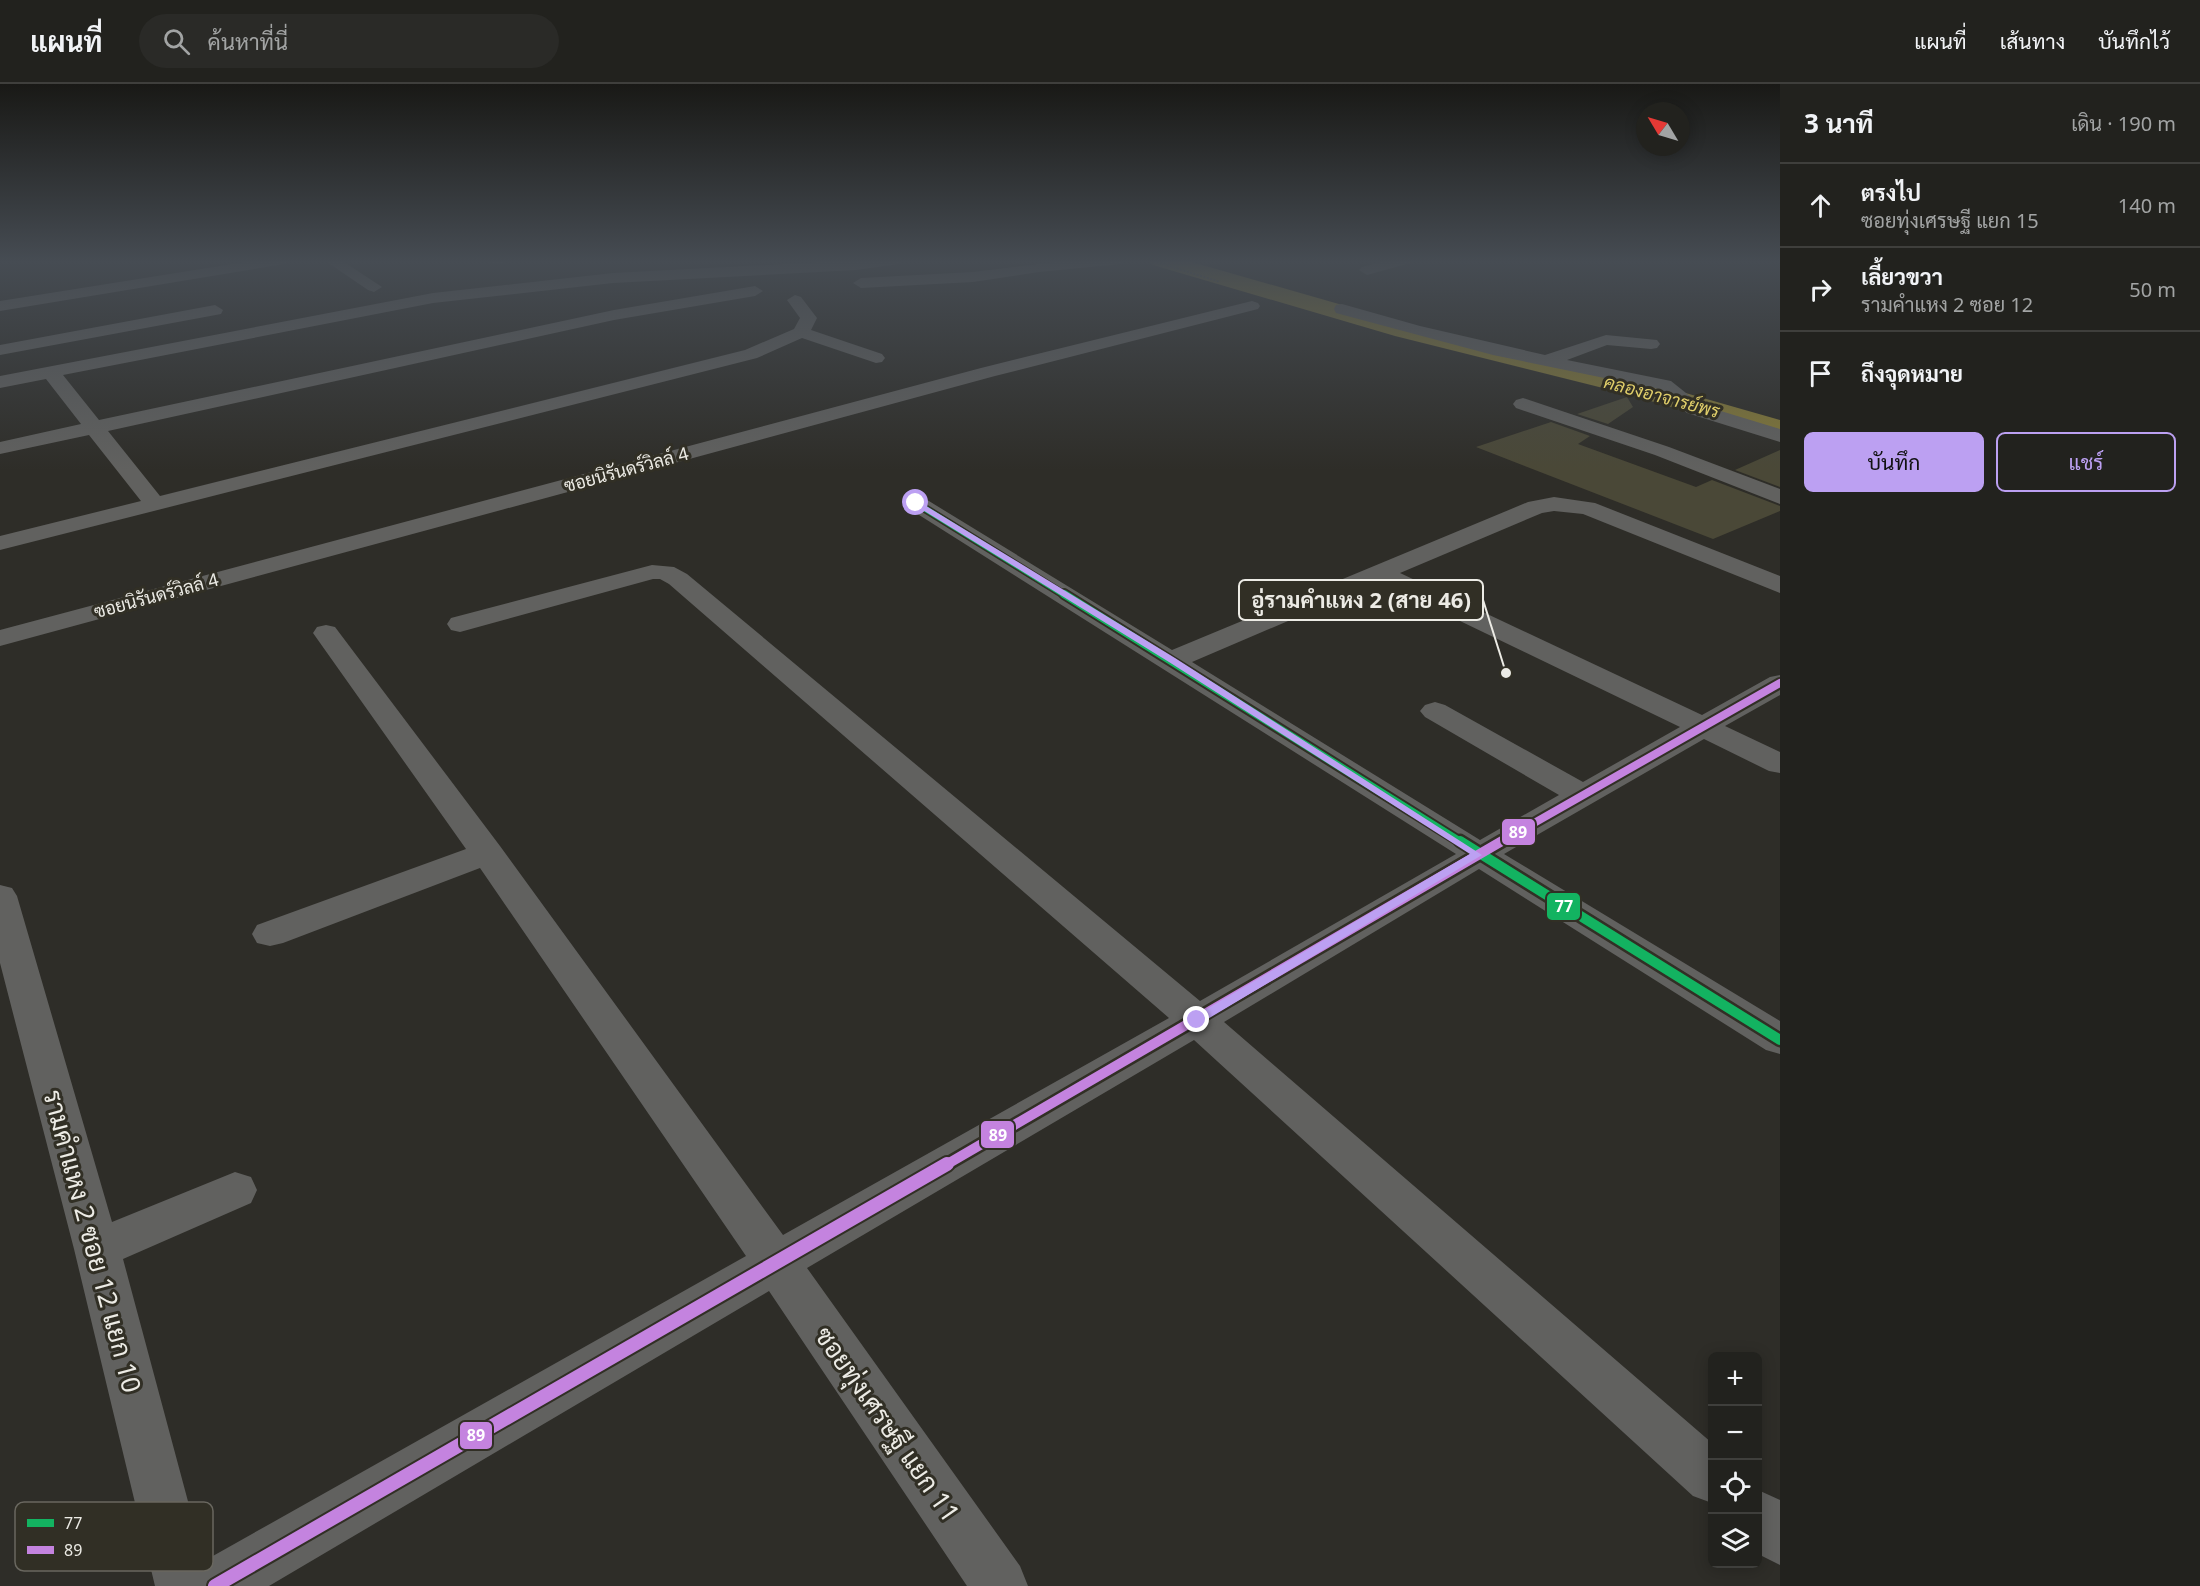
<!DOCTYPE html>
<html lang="th">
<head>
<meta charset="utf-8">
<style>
	:root { --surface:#22221e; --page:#2a2a27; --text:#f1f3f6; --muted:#a2a4a4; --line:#3f3f3c; --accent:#bca0f2 }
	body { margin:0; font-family:"Noto Sans",Sarabun,sans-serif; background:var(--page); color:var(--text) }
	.controls { position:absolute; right:18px; bottom:18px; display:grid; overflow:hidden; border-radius:9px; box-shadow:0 3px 15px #0003 }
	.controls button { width:54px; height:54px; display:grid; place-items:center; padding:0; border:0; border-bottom:2px solid var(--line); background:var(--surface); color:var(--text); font:30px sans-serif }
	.compass { position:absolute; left:1636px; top:18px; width:54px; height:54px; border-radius:50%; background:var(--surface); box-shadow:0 3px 15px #0003; rotate:308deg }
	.stop { position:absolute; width:18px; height:18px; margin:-14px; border:4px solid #bca0f2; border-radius:50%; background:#fff }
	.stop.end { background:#bca0f2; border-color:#fff; box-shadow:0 2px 6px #0008 }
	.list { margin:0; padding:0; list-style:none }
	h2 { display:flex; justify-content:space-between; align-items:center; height:78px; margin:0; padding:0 24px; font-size:26px }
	h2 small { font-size:20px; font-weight:400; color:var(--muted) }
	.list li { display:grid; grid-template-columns:39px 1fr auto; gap:18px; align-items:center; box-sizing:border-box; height:84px; padding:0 24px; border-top:2px solid var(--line) }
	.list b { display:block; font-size:22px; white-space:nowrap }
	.list p { margin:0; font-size:20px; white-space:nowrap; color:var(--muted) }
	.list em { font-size:20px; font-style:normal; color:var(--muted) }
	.actions { display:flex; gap:12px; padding:18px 24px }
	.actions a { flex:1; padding:14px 0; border:2px solid var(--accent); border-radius:9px; text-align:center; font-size:21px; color:var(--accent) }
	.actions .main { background:var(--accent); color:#111 }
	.icon { flex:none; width:33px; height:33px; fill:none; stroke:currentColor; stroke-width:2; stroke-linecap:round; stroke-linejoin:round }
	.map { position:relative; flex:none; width:1780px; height:1502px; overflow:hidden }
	header { display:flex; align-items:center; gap:36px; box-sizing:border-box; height:84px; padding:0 30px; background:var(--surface); border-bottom:2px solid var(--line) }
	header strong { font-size:28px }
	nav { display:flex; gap:33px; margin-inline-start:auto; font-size:21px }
	.search { width:420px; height:54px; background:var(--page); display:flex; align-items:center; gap:15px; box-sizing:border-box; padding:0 21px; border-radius:33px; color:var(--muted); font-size:22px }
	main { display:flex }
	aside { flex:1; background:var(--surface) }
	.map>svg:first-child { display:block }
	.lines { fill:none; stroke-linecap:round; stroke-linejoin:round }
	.canal { fill:#847938; fill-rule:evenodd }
	.building { fill:#4a4837 }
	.path { stroke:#61615e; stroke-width:2; stroke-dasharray:2 1.5; stroke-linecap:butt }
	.minor { fill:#61615f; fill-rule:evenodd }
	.bus-1-far2-casing { stroke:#312f25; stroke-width:9 }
	.bus-1-far1-casing { stroke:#312f25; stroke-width:12 }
	.bus-1-casing { stroke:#312f25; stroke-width:15 }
	.bus-2-far2-casing { stroke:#312f25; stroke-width:12 }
	.bus-2-far1-casing { stroke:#312f25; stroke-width:15 }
	.bus-2-casing { stroke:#312f25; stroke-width:18 }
	.bus-1-far2 { stroke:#13b361; stroke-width:6 }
	.bus-1-far1 { stroke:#13b361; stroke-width:8 }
	.bus-1 { stroke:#13b361; stroke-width:10 }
	.bus-2-far2 { stroke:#c483df; stroke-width:8 }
	.bus-2-far1 { stroke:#c483df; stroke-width:10 }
	.bus-2 { stroke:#c483df; stroke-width:14 }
	.route { fill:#bca0f2 }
	.labels { text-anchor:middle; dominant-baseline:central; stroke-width:6; stroke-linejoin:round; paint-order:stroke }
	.far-water-label { font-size:18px; font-style:italic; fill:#e0ce6a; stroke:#312f25 }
	.far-street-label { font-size:18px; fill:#ecebe5; stroke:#312f25 }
	.near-street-label { font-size:26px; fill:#ecebe5; stroke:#312f25 }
	.key { fill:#312f25; stroke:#69675f; stroke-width:1.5 }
	.key-label { font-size:16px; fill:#ecebe5 }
	.leader { fill:none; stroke:#ecebe5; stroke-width:2 }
	.callout-dot { fill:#ecebe5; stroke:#312f25; stroke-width:2 }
	.callout { fill:#312f25; stroke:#ecebe5; stroke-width:2 }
	.callout-label { font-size:22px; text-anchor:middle; font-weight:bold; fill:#ecebe5 }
	.line-badge { stroke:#312f25; stroke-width:2 }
	.badge-label { font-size:16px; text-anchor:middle; font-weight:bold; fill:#fff }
</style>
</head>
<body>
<header>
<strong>แผนที่</strong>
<div class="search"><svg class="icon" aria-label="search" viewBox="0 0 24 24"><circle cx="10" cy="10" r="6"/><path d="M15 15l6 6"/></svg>ค้นหาที่นี่</div>
<nav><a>แผนที่</a><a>เส้นทาง</a><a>บันทึกไว้</a></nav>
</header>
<main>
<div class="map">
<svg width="1780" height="1502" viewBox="0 0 1780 1502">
	<rect width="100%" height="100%" fill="#2e2d28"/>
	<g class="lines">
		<path class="canal" d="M1150,176H1185L1412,241L1647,298L1780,336V355L1627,310L1395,252L1153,181Z"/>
	</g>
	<path class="building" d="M1627,313L1633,323L1608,340L1577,330Z
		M1551,338L1590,352L1578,360L1696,403L1712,396L1780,422V427L1713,455L1476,363Z
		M1780,366V403L1735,386Z"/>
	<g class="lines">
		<path class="path" d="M1150,176L1220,198"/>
		<path class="minor" d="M258,176H291L284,180L0,227V217Z
			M324,176H341L382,203L374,208L368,206Z
			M486,176H507L505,179L493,180Z
			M862,176H906L899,180L856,186L613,199L433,219L63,291L99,336L614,226L755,202L763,207L755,212L614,236L108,347L160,412L745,266L794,245L800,234L787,216L795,211L801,213L817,234L811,246L882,270L885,274L882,278L876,279L802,254L757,274L0,466V452L141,417L89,351L0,370V358L81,340L46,295L0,304V292L433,209L613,189Z
			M1071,176H1128L1121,180L1039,188L973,198L861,204L853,199L861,194L973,188Z
			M1389,176H1412L1410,179L1367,191L1359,186L1362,183Z
			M1252,217L1258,219L1260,222L1258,225L995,292L0,562V546L981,284Z
			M1342,220L1420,242L1545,271L1606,251L1657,256L1660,260L1657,264L1651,265L1607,261L1567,276L1671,297L1701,321L1780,345V358L1687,329L1658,305L1493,271L1336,229L1334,225L1336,221Z
			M215,221L223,226L221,230L0,271V261Z
			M1523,314L1669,363L1780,405V420L1655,371L1516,324L1513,320L1516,316Z
			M916,412L924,414L1172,566L1528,418L1554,413L1595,419L1780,492V509L1583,430L1554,427L1542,429L1400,489L1702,631L1770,593L1780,591V611L1725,642L1780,668V689L1769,687L1704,655L1504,770L1780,937V970L1766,966L1479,785L1224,938L1712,1359V1419L1693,1412L1194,956L807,1184L1020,1482L1028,1502H967L769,1207L269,1502H155L74,1165L0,879V801L12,804L17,812L112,1138L235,1088L251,1093L257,1106L251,1119L123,1175L204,1477L746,1172L480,784L283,859L270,862L257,859L252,850L257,841L466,765L313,549L317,543L326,541L335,543L500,762L783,1151L1169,934L669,500L660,495H653L460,548L451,546L447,540L451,534L652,481L674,483L687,490L1200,917L1456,770L908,424L905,419L908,414ZM1379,498L1680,643L1583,698L1445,621L1435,618L1425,621L1420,627L1425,633L1559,711L1480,756L1192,578Z
			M1758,1406L1780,1416V1481L1758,1470Z"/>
		<defs>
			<path id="bus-1-far2" d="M916,419L1066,512"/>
			<path id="bus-1-far1" d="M1064,510L1462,759"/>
			<path id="bus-1" d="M1460,757L1780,956"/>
			<path id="bus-2-far2" d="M1499,759L1780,599"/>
			<path id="bus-2-far1" d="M944,1082L1502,757"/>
			<path id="bus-2" d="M215,1502L947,1080"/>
		</defs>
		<use href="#bus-1-far2" class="bus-1-far2-casing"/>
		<use href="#bus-1-far1" class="bus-1-far1-casing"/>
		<use href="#bus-1" class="bus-1-casing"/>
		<use href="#bus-2-far2" class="bus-2-far2-casing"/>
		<use href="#bus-2-far1" class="bus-2-far1-casing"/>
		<use href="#bus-2" class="bus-2-casing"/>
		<use href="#bus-1-far2" class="bus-1-far2"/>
		<use href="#bus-1-far1" class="bus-1-far1"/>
		<use href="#bus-1" class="bus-1"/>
		<use href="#bus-2-far2" class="bus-2-far2"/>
		<use href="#bus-2-far1" class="bus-2-far1"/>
		<use href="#bus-2" class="bus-2"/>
	</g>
	<linearGradient id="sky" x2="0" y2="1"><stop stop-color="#191916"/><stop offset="0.46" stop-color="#464c53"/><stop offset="1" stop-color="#464c53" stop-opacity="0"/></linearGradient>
	<rect width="1780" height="386" fill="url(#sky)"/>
	<path class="route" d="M913,417H918L1175,574L1482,771L1201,939H1193V933L1470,770L1169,578L913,420Z"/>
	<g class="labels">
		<g class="far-water-label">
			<text transform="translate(1662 312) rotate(15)">คลองอาจารย์พร</text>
		</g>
		<g class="far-street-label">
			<text transform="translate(626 385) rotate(-15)">ซอยนิรันดร์วิลล์ 4</text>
			<text transform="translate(156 511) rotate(-15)">ซอยนิรันดร์วิลล์ 4</text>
		</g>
		<g class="near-street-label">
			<text transform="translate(93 1157) rotate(75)">รามคำแหง 2 ซอย 12 แยก 10</text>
			<text transform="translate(888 1340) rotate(55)">ซอยทุ่งเศรษฐี แยก 11</text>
		</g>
	</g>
	<rect x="15" y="1418" width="198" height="69" rx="9" class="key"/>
	<rect x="27" y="1435" width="27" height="8" fill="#13b361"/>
	<rect x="27" y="1462" width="27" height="8" fill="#c483df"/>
	<g class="key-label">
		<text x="64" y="1445">77</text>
		<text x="64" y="1472">89</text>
	</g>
	<path class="leader" d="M1506 589L1483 516"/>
	<circle class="callout-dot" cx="1506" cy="589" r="6"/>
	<rect class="callout" x="1239" y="496" width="244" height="40" rx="6"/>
	<g class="callout-label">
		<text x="1361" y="524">อู่รามคำแหง 2 (สาย 46)</text>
	</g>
	<g class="line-badge">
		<rect x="1501" y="734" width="35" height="28" rx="6" fill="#c483df"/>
		<rect x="1546" y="808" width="35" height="29" rx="6" fill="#13b361"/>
		<rect x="980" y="1036" width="35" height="29" rx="6" fill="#c483df"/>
		<rect x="459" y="1337" width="34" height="29" rx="6" fill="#c483df"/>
	</g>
	<g class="badge-label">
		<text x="1518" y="754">89</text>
		<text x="1564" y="828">77</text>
		<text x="998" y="1057">89</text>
		<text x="476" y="1357">89</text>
	</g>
</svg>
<div class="controls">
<button>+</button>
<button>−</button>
<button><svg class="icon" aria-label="locate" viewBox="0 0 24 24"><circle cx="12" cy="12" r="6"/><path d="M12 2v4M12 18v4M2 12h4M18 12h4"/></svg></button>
<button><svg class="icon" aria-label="layers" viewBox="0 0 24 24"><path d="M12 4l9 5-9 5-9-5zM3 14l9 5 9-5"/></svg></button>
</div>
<svg class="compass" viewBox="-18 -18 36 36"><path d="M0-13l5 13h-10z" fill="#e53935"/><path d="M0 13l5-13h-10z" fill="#a2a4a4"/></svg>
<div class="stop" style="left:916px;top:419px"></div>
<div class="stop end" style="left:1197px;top:936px"></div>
</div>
<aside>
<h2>3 นาที<small>เดิน · 190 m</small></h2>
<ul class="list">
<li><svg class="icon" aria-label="ahead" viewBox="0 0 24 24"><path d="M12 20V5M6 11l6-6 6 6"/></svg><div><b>ตรงไป</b><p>ซอยทุ่งเศรษฐี แยก 15</p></div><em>140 m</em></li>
<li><svg class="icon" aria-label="right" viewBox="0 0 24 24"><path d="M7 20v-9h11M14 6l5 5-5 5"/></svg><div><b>เลี้ยวขวา</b><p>รามคำแหง 2 ซอย 12</p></div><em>50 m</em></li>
<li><svg class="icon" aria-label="arrive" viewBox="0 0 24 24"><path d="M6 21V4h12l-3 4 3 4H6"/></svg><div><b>ถึงจุดหมาย</b></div></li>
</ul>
<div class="actions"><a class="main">บันทึก</a><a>แชร์</a></div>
</aside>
</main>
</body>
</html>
